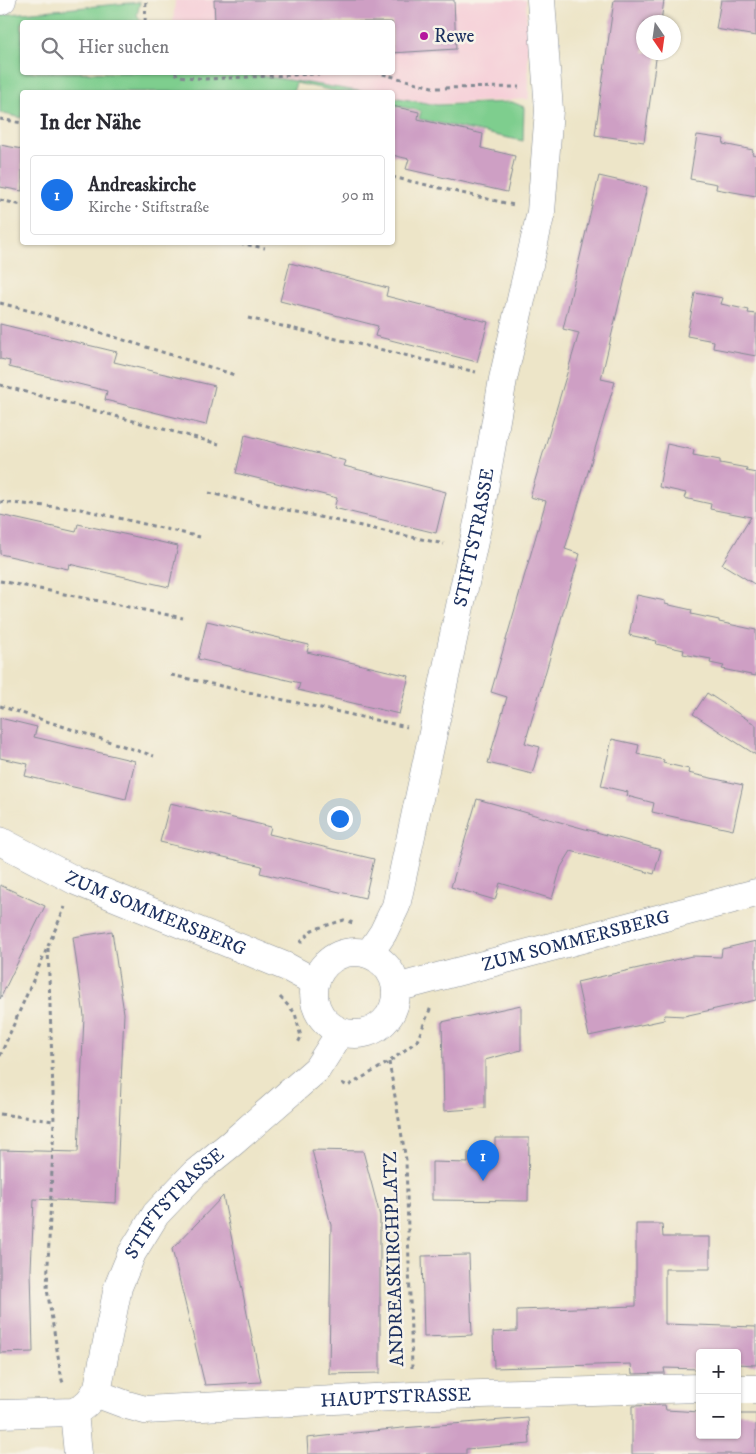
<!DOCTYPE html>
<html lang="de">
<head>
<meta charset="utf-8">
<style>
	:root { --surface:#fff; --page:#f7f7f7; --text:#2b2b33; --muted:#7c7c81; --line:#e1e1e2; --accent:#1a73e8 }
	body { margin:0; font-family:"IM FELL DW Pica",serif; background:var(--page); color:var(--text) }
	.controls { position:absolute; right:15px; bottom:15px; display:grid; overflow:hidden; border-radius:5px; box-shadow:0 1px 4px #0004 }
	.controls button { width:45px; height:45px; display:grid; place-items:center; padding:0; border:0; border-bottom:1px solid var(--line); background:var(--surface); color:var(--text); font:25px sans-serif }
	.compass { position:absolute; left:636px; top:15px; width:45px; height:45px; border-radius:50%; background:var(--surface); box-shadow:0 1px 4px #0004; rotate:167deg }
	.you { position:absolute; left:339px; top:818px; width:18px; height:18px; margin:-12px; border:4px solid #fff; border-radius:50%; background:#1a73e8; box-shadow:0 0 0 8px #1a73e833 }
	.badge { display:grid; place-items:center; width:32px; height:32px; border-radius:50%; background:var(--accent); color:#fff; font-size:16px; font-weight:700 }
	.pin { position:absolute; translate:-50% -41px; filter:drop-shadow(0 1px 2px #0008) }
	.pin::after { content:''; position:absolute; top:26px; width:18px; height:15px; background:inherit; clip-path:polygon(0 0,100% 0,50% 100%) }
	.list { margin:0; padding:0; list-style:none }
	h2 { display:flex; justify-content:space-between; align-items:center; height:65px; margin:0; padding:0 20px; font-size:21px }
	h2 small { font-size:16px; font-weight:400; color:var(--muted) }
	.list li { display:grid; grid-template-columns:32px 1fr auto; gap:15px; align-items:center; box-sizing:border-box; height:80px; margin:0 10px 10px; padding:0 10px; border:1px solid var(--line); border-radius:5px }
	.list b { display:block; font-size:19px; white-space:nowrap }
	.list p { margin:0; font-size:16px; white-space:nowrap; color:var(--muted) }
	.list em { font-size:16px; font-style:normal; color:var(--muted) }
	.icon { flex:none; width:28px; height:28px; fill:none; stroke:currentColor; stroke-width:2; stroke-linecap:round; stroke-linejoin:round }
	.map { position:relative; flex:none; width:756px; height:1454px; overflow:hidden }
	.search { position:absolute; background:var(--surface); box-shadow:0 1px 4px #0004; left:20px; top:20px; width:375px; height:55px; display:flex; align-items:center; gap:12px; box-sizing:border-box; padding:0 18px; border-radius:5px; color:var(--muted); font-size:19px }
	.panel { position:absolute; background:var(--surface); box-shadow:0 1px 4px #0004; left:20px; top:90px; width:375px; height:155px; border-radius:5px }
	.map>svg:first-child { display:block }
	.built { fill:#f6cfd8 }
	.green { fill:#7ece8e; stroke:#4c7e76 }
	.building { fill:#ce9fc4 }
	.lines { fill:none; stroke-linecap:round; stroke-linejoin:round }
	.minor-casing { stroke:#848a93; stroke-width:29 }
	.path { stroke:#848a93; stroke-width:3; stroke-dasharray:4 4; stroke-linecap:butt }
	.minor { stroke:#fff; stroke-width:28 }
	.poi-dot { fill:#b5179e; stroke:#f7f3e8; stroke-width:2 }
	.labels { text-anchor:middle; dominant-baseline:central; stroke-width:5; stroke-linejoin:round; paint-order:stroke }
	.poi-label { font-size:19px; fill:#1b2f5e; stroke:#f7f3e8; text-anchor:start }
	.street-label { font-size:19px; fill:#1b2f5e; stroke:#f7f3e8 }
</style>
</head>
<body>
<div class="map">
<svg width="756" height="1454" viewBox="0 0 756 1454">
	<rect width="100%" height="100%" fill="#f7f3e8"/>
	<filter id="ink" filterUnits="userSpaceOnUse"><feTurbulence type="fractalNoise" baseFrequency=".02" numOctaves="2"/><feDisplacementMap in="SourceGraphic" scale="10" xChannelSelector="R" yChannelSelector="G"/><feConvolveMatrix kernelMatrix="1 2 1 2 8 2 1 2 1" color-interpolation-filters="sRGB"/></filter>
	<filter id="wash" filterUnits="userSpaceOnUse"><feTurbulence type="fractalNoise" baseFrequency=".0096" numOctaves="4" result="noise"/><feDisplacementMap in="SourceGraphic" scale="20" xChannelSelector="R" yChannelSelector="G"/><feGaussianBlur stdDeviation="1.12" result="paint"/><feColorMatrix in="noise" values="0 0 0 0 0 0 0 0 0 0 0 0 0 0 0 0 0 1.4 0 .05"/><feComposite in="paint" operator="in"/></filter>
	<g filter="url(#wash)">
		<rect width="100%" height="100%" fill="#ede5c8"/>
		<path class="built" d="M175,0H526L529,99L435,104L393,97L392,92H365L246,73L392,72V22H173Z"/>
		<path class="green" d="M140,2L137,15L142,22H22V72L245,73L364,92H339L296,83L293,92H22V118L0,113V15Z
			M393,97L437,105L512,102L524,107L523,141L419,119L421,111L393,105Z"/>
		<g id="blocks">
			<path class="building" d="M214,0H454L456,49L392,53V22H215Z
				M614,0H664L661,22H644V52H657L644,142L595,135Z
				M721,0H756V36L716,29Z
				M392,106L419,112L418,119L483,134L481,148L515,156L507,192L406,169L409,159L392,155Z
				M697,135L724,139L723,144L753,150L752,154L756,155V196L716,189L717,184L690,179Z
				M0,145L22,149V191L0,187Z
				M599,176L647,187L601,379L615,382L565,549L580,554L525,743L540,747L532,774L488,763L507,697L491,692L546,501L530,497L579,333L563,329Z
				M290,263L388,288L386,296L488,322L477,362L375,336L378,326L280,301Z
				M695,293L723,298L721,304L749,310L748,313L756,314V356L713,348L714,341L687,336Z
				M0,324L117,352L114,362L215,386L206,425L105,400L107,391L9,367L10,361L0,359Z
				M245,435L346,461L344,466L446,492L436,533L334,508L337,498L236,473Z
				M667,444L694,450L693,455L720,460V463L747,468L746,471L756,473V585L722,564L751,517L710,509L711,504L684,498L686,493L659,487Z
				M0,515L76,532L78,524L178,546L169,587L69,564L68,569L0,554Z
				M637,595L665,601V604L692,610L691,614L719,620V622L756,630V676L722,669L724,666L710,663L711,659L683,654L684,650L656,644L657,641L629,635Z
				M207,621L309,645L307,652L409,676L399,714L298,690L300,683L198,659Z
				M707,693L756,725V755L693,714Z
				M0,718L37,727L34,737L135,761L126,799L25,776L28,764L0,758Z
				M612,739L639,745L637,754L664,760L663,763L689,769L688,773L743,785L733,830L652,812L654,803L627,796L628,792L601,786Z
				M477,799L661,850L654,874L571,851L561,867L552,899L500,883L495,900L451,887Z
				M170,803L271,827L269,834L374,859L365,898L260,873L262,866L160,842Z
				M0,885L45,906L0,999Z
				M112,931L124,1013L116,1203L34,1199L31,1270L33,1352L0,1353V1150L78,1152L84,1016L73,937Z
				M756,941V1000L684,1016L665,1015L664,1020L589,1036L577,982L692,956L721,957L722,949Z
				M521,1005V1050L485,1060V1108L444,1111L442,1022Z
				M495,1138H529L528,1201L432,1200V1162L468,1163V1153L495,1154Z
				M312,1150L363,1151L380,1216V1373L329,1374L331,1225Z
				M223,1196L261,1382L205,1385L172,1249Z
				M636,1224H662L663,1237H710V1269H665V1324L756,1327V1365L737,1364V1353H700V1369L664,1368L665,1373L632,1374L631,1364L494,1368L493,1332L517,1331V1310L636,1306Z
				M469,1255L472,1335L424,1337L422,1256Z
				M665,1405L666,1410L700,1412V1435H737V1414H756V1454H632V1406Z
				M528,1418L530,1444L466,1449V1454H308L307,1438L402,1428Z"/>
		</g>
	</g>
	<g filter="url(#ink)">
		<use href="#blocks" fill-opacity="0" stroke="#848a93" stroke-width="1"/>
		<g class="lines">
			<defs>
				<g id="minor">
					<path d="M0,1L2,0"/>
					<path id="s1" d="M0,841L76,881L287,967L315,982"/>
					<circle cx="355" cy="993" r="41"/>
					<path id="s2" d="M369,954L383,933L396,906L480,513L503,379L541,212L549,110L541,0"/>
					<path id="s3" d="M396,988L756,893"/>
					<path d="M737,1389H756"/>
					<path id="s4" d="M95,1393L127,1405L145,1410L412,1396L700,1388"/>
					<path d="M74,1412L78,1454"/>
					<path id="s5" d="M0,1414L74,1412C86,1406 93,1399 98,1387L118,1287L132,1253L156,1214L195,1173L232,1143L317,1069L340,1033"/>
				</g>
			</defs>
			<use href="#minor" class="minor-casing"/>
			<path class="path" d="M145,22L146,0
				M175,72L178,76L205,79L358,72
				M375,72L436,88L519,87
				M0,119L22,123
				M392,177L514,205
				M0,200L22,205
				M232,242L265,248
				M0,303L38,313L235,375
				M248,318L476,372
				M0,385L219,444
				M209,493L444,544
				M0,502L80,509L200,537
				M0,581L183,618
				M171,675L407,727
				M0,706L154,756
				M300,943L312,930L344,920L356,924
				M48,948L54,1121L47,1289L62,1380L64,1385
				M280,997L295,1013L301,1037L298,1043
				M0,1056L65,907
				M389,1062L406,1160L412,1368
				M342,1083L348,1086L389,1062L417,1041L431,1007
				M0,1114L54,1121"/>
			<use href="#minor" class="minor"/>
		</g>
	</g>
	<circle class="poi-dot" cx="424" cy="36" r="5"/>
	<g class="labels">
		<g class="poi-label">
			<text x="434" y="36">Rewe</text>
		</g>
		<g class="street-label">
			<text stroke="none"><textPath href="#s2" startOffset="432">STIFTSTRASSE</textPath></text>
			<text stroke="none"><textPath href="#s1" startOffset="172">ZUM SOMMERSBERG</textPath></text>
			<text stroke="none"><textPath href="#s3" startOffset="186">ZUM SOMMERSBERG</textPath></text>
			<text stroke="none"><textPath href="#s5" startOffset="314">STIFTSTRASSE</textPath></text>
			<text transform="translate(394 1259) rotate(-92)">ANDREASKIRCHPLATZ</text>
			<text stroke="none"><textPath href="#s4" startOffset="304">HAUPTSTRASSE</textPath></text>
		</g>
	</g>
</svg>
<div class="controls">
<button>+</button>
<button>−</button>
</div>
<svg class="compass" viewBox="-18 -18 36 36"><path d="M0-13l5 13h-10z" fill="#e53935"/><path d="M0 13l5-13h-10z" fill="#7c7c81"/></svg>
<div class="you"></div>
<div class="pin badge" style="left:483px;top:1181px">1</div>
<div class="search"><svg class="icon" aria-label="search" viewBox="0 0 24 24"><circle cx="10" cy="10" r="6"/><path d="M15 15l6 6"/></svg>Hier suchen</div>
<section class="panel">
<h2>In der Nähe<small></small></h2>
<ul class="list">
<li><span class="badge">1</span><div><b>Andreaskirche</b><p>Kirche · Stiftstraße</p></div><em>90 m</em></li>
</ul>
</section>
</div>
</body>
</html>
